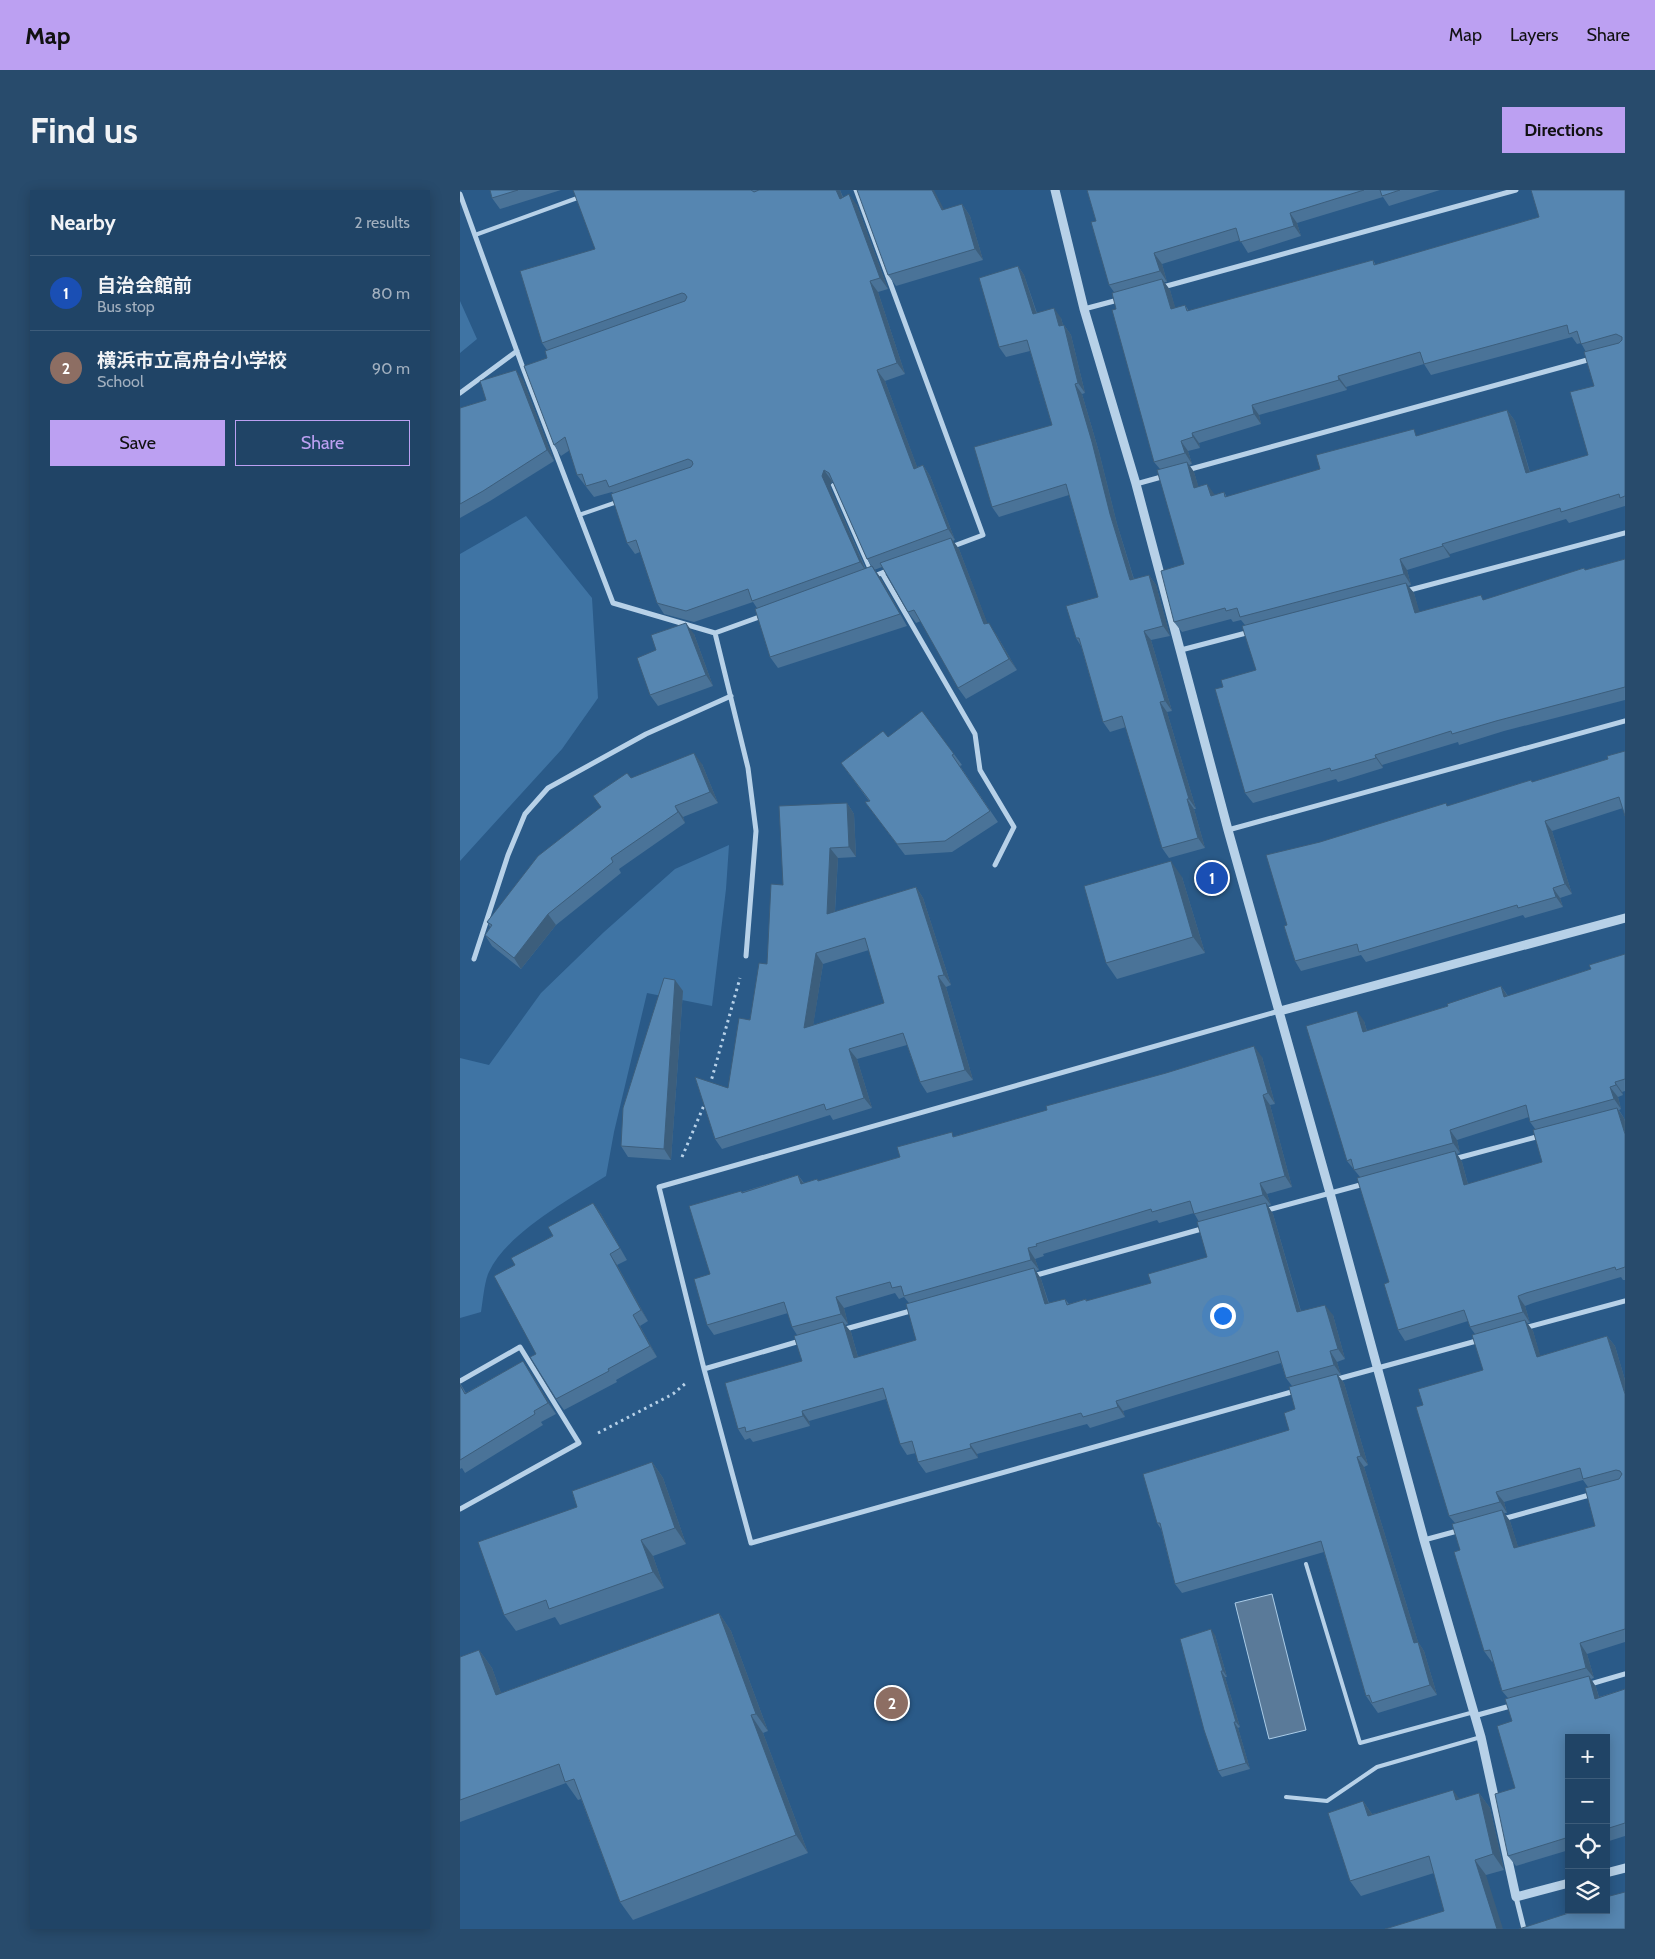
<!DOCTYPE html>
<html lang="en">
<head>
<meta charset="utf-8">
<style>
	:root { --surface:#204466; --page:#284b6c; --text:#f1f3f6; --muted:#a2b0bf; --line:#3d5c7a; --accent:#bca0f2 }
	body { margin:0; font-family:Cabin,"Noto Sans JP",sans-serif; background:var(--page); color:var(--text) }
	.controls { position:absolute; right:15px; bottom:15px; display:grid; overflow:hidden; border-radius:0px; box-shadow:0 2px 12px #0003 }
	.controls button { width:45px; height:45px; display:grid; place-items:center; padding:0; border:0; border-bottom:1px solid var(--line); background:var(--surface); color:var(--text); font:25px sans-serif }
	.you { position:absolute; left:762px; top:1125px; width:18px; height:18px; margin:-12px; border:4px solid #fff; border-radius:50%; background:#1a73e8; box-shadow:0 0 0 8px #1a73e833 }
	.badge { display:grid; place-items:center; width:32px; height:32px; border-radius:50%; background:var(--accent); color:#fff; font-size:16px; font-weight:700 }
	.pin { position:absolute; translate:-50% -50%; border:2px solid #fff; box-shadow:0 1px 5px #0006 }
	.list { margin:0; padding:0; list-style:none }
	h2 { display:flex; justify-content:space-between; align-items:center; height:65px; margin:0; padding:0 20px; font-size:21px }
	h2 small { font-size:16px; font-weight:400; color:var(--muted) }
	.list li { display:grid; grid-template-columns:32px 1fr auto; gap:15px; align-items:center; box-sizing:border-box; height:75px; padding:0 20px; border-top:1px solid var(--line) }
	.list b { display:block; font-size:19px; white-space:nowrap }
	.list p { margin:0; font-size:16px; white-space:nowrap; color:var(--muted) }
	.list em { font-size:16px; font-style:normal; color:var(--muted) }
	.actions { display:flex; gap:10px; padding:15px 20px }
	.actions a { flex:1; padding:11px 0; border:1px solid var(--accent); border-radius:0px; text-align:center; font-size:18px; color:var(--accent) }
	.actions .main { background:var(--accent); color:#111 }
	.icon { flex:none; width:28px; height:28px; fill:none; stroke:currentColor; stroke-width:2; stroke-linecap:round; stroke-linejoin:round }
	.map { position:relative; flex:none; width:1165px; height:1739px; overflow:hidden; border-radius:0px }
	header { display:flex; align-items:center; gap:30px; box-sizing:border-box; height:70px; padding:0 25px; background:var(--accent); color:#111 }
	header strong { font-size:24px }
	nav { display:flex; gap:28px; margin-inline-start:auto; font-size:18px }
	.intro { display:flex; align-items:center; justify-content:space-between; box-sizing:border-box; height:120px; padding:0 30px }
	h1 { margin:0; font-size:35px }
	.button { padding:12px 22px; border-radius:0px; background:var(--accent); color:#111; font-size:18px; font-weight:700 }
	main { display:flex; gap:30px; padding:0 30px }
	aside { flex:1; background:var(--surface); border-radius:0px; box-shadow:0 2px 12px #0003 }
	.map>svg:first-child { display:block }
	.green { fill:#3f74a4 }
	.water { fill:#5a7a99; stroke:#accde8 }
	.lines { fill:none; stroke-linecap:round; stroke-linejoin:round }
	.path { stroke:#b7d1e8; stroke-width:3; stroke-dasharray:2.5 4; stroke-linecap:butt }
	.service { stroke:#b7d1e8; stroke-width:4 }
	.minor { stroke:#b7d1e8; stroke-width:5 }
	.tertiary { stroke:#b7d1e8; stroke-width:9 }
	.wall { fill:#4a7398; fill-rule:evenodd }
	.shaded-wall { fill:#3c5e7c }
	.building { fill:#5686b1; stroke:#3c5e7c; fill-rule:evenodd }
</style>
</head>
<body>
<header>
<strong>Map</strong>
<nav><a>Map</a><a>Layers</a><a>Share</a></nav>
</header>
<div class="intro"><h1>Find us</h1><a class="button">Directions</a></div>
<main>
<aside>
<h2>Nearby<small>2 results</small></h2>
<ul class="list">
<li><span class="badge" style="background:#1a4fb4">1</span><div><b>自治会館前</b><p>Bus stop</p></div><em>80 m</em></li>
<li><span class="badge" style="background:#8d6e63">2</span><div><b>横浜市立高舟台小学校</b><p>School</p></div><em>90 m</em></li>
</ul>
<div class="actions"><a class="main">Save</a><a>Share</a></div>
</aside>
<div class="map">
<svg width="1165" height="1739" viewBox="0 0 1165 1739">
	<rect width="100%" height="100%" fill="#2a5a88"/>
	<path class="green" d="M0,111L17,149L0,163Z
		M66,326L132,408L138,508L102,559L0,671V364Z
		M269,655L266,699L252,816L187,803L154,942L146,986C110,1009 46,1043 28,1084C24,1095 23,1110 21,1122L0,1128V868L29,875L81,803L144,742L215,679Z"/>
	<path class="water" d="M812,1404L846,1540L809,1549L775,1413Z"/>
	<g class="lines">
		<path class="path" d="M250,895L280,788
			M222,967L245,913
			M138,1243L213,1204L226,1193"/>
		<path class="service" d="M15,45L120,7
			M373,295L411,382
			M119,325L157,312
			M846,1374L900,1553L1014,1522
			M826,1607L867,1611L917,1577L1021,1547"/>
		<path class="minor" d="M396,0L523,345L491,357
			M0,4L63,178L153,413L255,443L302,426
			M703,97L1056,0
			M624,119L658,110
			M0,203L57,161
			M727,280L1131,169
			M676,294L705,286
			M422,383L515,544L520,580L554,637L535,675
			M412,387L429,380
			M946,401L1165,343
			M255,443L288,578L296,641L286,766
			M721,460L790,442
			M768,640L1165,531
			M14,769L48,665L65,624L88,598L186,544L271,506
			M819,821L199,997L244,1179L291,1353L835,1201
			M994,969L1080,946
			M804,1021L904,994
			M573,1086L745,1038
			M1064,1138L1165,1111
			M382,1140L454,1120
			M244,1179L340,1151
			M874,1190L1020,1150
			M0,1191L60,1157L119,1253L0,1319
			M1043,1329L1133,1304
			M964,1350L1001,1340
			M1127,1495L1165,1484
			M1014,1526L1054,1515
			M1056,1707L1064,1739"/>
		<path class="tertiary" d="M595,0L624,119L676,294L768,640L870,1003L964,1350L1021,1547L1056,1707L1109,1693
			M820,821L1165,728
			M1146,1683L1165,1678"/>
	</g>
	<path class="wall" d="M30,0H101L40,19L32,8Z
		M114,0H380L383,7L397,15L428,99L418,102L445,184L425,191L457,277L463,275L470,286L495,350L493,351L499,359L527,433L536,444L557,480L506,509L498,498L461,431L456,433L448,422L422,377L414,380L407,369L373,292L372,291L370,297L406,379L412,376L420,387L447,436L318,478L310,467L297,418L293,412L234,432L204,424L197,413L180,362L175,364L167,353L153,303L152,302L134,307L117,285L110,260L101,266L94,255L87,160L82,153L135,59Z
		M627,0H980L929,16L923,7L837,33L841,46L788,63L780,50L702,74L707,92H704L710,100L715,118L725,115L729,121L913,70L916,75L1079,27L1165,0V316L1109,333L1106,329L990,364V367L947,380L951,395L948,396L954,403L959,422L1025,410L1124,378L1125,380L1165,369V510L1044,541L999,555L998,552L922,575L923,578L878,592L876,589L793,613L785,603L763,497L796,480L785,435L781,430L773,432L771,429L722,442L714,432L724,374L700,279L694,272L656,119L654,102L649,95L636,31ZM1112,147L1117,154L1121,153L1126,162L1134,196L1128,265L1070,282L1055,231L1047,220L959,246L860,279L767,307L764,302L755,305L738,296L734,282L729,275L732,274L728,261L740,258L739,253L801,234L799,225L887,200L886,197L964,174L971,185Z
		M502,14L510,26L523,70L436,96L428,85L484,20Z
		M558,76L564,85L577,123L601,128L603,135H604L611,145L625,203L622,204L639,262L657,334L674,389L689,385L696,395L710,446L691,450L712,521L707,522L736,619H734L745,658L709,668L702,658L666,537L650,542L643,532L621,456L616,448L638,407L609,305L539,327L532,317L592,235L570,161L546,167L539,157Z
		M63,190L94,271L30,311L0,328V218L26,210Z
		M234,444L253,496L198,516L190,505L196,460Z
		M428,547L494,564L502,575L500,576L538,632L492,662L445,665L405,612L409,611L381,573Z
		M1148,569L1163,618L1092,641L1112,704L1100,708L1103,717L1065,728L1063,725L906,772L901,765L841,781L835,771L827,735L988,616L1071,590L1072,592Z
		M242,574L258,613L223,627L225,633L159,679L161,683L96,735L61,779L32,756L25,745L30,737L27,732L141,617L171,588Z
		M387,613L394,624L396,667L378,668L375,722L456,697L463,708L491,795L486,797L513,890L467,903L460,892L447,855L397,869L412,918L373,930L370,925L262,959L255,949L268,898L307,774L323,695ZM409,760L424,813L353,835L363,774Z
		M722,687L745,763L657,789L646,773Z
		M1165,764V901L1162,902L1163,905L1158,907L1161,919L1159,920L1164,928L1165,931V1090H1163L1161,1087L1073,1113L1065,1116L1070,1133H1067L1073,1141L1080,1166L1147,1146L1155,1156L1165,1190V1452L1127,1464L1134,1488L1131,1489L1136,1497L1139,1507L1165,1499V1646L1146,1652V1548H1109V1660L1056,1676L1048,1666L1055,1598L1052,1531L1048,1508L1042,1501L1033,1471L1032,1472L1024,1461L1000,1360L995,1333L989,1326L963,1215L1023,1180L1015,1144L1010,1137L1008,1131L945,1151L938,1140L929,1092L900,987L887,971L904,831L907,841L988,816L1041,796L1048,806L1131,779ZM1069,927L1070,932L1076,940L1082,972L1008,994L1002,972L997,964L1000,963L997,950ZM1123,1290L1128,1297L1135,1336L1058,1357L1050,1331L1044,1323H1047L1044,1312Z
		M215,790L223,801L211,970L168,967L161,956Z
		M802,867L815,914L810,915L832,997L807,1004L811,1015L808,1016L813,1024L841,1121L873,1125L885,1169L877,1172L881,1185L878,1186L884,1193L908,1275L904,1277L958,1452L964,1461L977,1505L918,1523L906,1506L864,1362L722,1403L715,1394L701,1339L697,1333L829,1240L835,1219L832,1196L826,1188L821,1173L663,1221L665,1227L630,1238L627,1234L517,1264L518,1268L466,1283L458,1272L456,1263L447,1265L440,1254L426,1209L349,1231L350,1236L293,1252L290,1248L285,1250L278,1239L342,1171L337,1145L332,1137L328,1123L254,1145L247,1135L250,1084L281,1001L282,1002L338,985L344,993L357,989L359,991L440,967L495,946ZM734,1023L739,1032L747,1067L691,1093L627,1111L626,1109L609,1114L605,1109L589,1113L581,1089L576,1081L579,1080L575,1069L584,1066L583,1064L697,1030L699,1033ZM435,1103L439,1109L444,1107L449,1113L456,1150L398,1167L391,1142L385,1135L388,1134L384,1118Z
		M133,1013L141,1024L167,1070L157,1075L188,1131L180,1136L197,1167L156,1190L157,1192L104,1220L96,1209L76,1164L55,1075Z
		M63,1171L70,1182L96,1224L81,1232L83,1235L5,1283L2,1278L0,1279V1193L6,1203Z
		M192,1272L203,1288L226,1354L193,1366L204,1398L100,1435L95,1427L56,1441L44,1425L117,1317Z
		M259,1423L271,1441L308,1541L303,1543L348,1663L173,1730L160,1712L121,1609L118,1610L106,1593L0,1632V1467L19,1460L32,1478L41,1503Z
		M755,1445L767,1487H765L780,1537L778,1538L790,1579L762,1587L758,1581Z
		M1019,1603L1030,1618L1044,1680L1026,1685L984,1721L974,1683L901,1706L890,1691L903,1611L912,1624L999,1609Z"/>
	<path class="shaded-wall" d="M376,0H380L387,20L380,9Z
		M472,0H474L490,31L482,20Z
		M389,4L397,15L428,99L420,88Z
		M502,14L510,26L523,70L515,59Z
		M830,23L837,33L841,46L834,36Z
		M694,63L702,74L707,92L700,81Z
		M558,76L564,85L580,134L573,124Z
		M702,89L710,100L719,130L711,119Z
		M410,91L418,102L445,184L437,173Z
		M594,118L601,128L606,146L599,136Z
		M604,135L611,145L625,203L618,193Z
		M56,180L63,190L94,271L87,260Z
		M417,180L425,191L462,290L454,279Z
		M878,186L886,197L887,200L879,190Z
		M615,194L622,204L639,262L657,334L677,400L670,390L650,324Z
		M792,215L799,225L801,234L794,224Z
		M1047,220L1055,231L1073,294L1066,283Z
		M732,243L739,253L740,258L733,247Z
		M721,251L728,261L732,274L725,263Z
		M727,272L734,282L742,308L734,298Z
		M463,275L470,286L495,350L488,339Z
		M364,280L372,291L370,297L407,383L400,372L362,286Z
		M747,294L755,305L751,306Z
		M491,348L499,359L532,445L524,434Z
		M982,354L990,364V367L983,356Z
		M940,369L947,380L951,395L944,384Z
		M412,376L420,387L447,436Z
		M689,385L696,395L710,446L703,436Z
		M946,393L954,403L963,434L955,423Z
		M226,433L234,444L253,496L246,485Z
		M529,433L536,444L557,480L549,469Z
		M684,441L691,450L712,521L705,511Z
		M700,512L707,522L736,619L729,609Z
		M234,563L242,574L258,613L250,602Z
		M915,565L922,575L923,578L916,568Z
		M727,609L734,619L745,658L738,648Z
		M387,613L394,624L396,667L389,657Z
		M215,616L223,627L225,633L218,622Z
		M1085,631L1092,641L1112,704L1105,694Z
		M370,658L378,668L374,735L367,724Z
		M711,671L722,687L745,763L733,747Z
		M456,697L463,708L491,795L484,785Z
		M1093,698L1100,708L1103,717L1096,707Z
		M88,724L96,735L61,779L54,768Z
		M356,763L363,774L351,849L344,838Z
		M478,786L486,797L513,890L505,880Z
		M215,790L223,801L211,970L204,959Z
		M1041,796L1048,807H1044Z
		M897,821L904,831L910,852L903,842Z
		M794,856L802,867L815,914L808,903Z
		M389,859L397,869L412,918L404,908Z
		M1155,892L1162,902L1163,905L1156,895Z
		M1150,897L1158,907L1161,919L1154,909Z
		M803,905L810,915L832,997L825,986Z
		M1157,918L1164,928L1165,931V944Z
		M990,940L997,950L1000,963L993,953Z
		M995,961L1002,972L1011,1006L1004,995Z
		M338,985L345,996L341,994Z
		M800,993L807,1004L811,1015L803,1005Z
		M133,1013L141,1024L167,1070L160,1058Z
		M806,1013L813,1024L844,1133L837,1122Z
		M568,1058L575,1069L579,1080L571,1070Z
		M150,1064L157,1075L188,1131L181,1120Z
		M574,1078L581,1089L592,1125L585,1114Z
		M1058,1106L1065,1116L1070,1133L1063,1122Z
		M376,1107L384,1118L388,1134L381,1124Z
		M865,1115L873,1125L885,1169L878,1159Z
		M173,1125L180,1136L197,1167L190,1156Z
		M1065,1130L1073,1141L1084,1178L1077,1167Z
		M383,1132L391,1142L401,1178L394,1168Z
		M1147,1146L1155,1156L1165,1190V1204Z
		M870,1161L877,1172L881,1185L874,1175Z
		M63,1171L70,1182L96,1224L88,1213Z
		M877,1184L884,1193L908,1275L901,1266Z
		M656,1211L663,1221L665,1227L658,1217Z
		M342,1221L349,1231L350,1236L343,1226Z
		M510,1254L517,1264L518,1268L511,1258Z
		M897,1267L904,1277L958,1452L964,1461L977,1505L970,1495L954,1453Z
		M192,1272L203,1288L226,1354L215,1338Z
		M1036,1302L1044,1312L1047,1323L1040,1312Z
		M1042,1320L1050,1331L1062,1369L1054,1358Z
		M181,1350L193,1366L204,1398L193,1382Z
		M259,1423L271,1441L308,1541L296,1524Z
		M751,1439L755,1445L767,1487L763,1481Z
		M1120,1453L1127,1464L1134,1488L1126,1478Z
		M19,1460L32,1478L48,1522L36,1505Z
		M761,1481L765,1487L780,1537L776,1532Z
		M1129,1486L1136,1497L1142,1519L1135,1509Z
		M291,1525L303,1543L348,1663L336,1645Z
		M774,1532L778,1538L790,1579L786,1573Z
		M993,1600L1004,1615L996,1610Z
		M1019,1603L1030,1618L1044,1680L1033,1664Z
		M903,1611L914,1627L908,1626Z
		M1015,1670L1026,1685L1043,1739H1037Z"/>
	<path class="building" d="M30,0H58L32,8Z
		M113,0H291L294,2L299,0H376L380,9L389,4L420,88L410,91L437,173L417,180L454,279L463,275L488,339L407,369L369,283L364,280L362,286L400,372L292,411L288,399L226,421L197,413L176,350L167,353L151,304L231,277L233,274L232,271L228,269L149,297L146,290L126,296L122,284L117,285L105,247L94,255L64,176L87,168L85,161L225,111L227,107L225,104L222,103L82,153L60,81L135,59Z
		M397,0H472L482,20L502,14L515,59L428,85Z
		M627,0H904L830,23L834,36L780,52L776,38L694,63L700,81L649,95L631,32L636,31Z
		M920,0H940L922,6Z
		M1071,0H1165V306L1160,308L1159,304L1101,322L1100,318L982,354L983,356L940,369L944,384L780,427L777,418L766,421L765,418L714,432L701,381L724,374L697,280L727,272L734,298L747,294L751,306L764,302L765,307L860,279L856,265L954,239L956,246L1047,220L1066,283L1128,265L1110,202L1134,196L1124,162L1159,153L1162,150V147L1156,144L1121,154L1117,141L1109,144L1107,135L964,174L960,162L878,186L879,190L792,215L794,224L732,243L733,247L721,251L725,263L694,272L652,120L656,119L652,103L702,89L711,119L725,115L727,121L913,70L914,75L1079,27Z
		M558,76L573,124L594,118L599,136L604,135L618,193L615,194L632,252L650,324L670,390L689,385L703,436L684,441L705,511L700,512L729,609H727L738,648L702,658L662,526L643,532L619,448H616L606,416L638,407L606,294L532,317L514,257L592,235L567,150L539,157L519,88Z
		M56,180L87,260L23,301L0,314V218L26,210L20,191Z
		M491,348L524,434L529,433L549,469L498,498L454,420L448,422L420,373Z
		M1165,369V497L1036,531L992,544L991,541L915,565L916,568L871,581L870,578L785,603L755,499L763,497L761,490L796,480L782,436L946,393L955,423L1021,405L1023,410L1124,378L1125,380Z
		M412,376L440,424L310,467L295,419Z
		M226,433L246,485L190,505L177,468L196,460L191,445Z
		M462,521L494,564L492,565L530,621L485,651L437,654L405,612L410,611L381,573L423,541L428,547Z
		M1165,561V626L1159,607L1085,631L1105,694L1093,698L1096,707L1058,718L1057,715L899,762L897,754L835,771L824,736L827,735L806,665L860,652L986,613L987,616L1071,590L1072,592L1148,569L1147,566Z
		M234,563L250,602L215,616L218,622L151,668L153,672L88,724L54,768L25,745L32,735L27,732L78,666L141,617L133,606L167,583L171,588Z
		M387,613L389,657L370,658L367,724L456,697L484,785L478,786L505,880L460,892L443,843L389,859L404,908L366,920L364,914L255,949L235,887L268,898L279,828L290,830L299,773L307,774L311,694L323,695L319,616ZM405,748L424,813L344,838L356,763Z
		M711,671L733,747L646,773L624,696Z
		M1165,764V889L1155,892L1156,895L1150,897L1154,909L1070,932L1066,915L990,940L993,953L894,980L891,969L887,971L846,836L897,821L903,842L988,816L987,814L1041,796L1044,807L1131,779L1129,775Z
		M204,788L215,790L204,959L161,956L163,918Z
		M794,856L808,903L803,905L825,986L800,993L803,1005L734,1024L730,1011L692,1022L691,1019L576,1054L577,1056L568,1058L571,1070L444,1106L441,1096L432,1098L430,1092L376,1107L381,1124L332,1137L324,1112L247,1135L234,1089L250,1084L229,1016L281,1001L282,1003L338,985L341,994L357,989L358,991L440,967L437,957L492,942L493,947L587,920L586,916L706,883Z
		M1157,918L1165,944V1077L1156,1080L1155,1077L1066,1103L1058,1106L1063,1122L1010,1137L1004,1120L938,1140L924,1094L929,1092L897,988L995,961L1004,995L1082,972L1073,940Z
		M133,1013L160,1058L150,1064L181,1120L173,1125L190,1156L148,1179L149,1181L96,1209L70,1167L76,1164L34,1086L55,1075L51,1068L93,1046L88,1037Z
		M806,1013L837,1122L865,1115L878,1159L870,1161L874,1175L826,1188L818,1161L656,1211L658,1217L623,1227L621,1223L510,1254L511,1258L458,1272L452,1251L440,1254L423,1198L342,1221L343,1226L286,1242L285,1237L278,1239L265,1193L342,1171L334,1146L383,1132L394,1168L456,1150L446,1114L574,1078L585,1114L605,1109L607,1115L626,1109V1111L691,1093L688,1084L747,1067L737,1032Z
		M1065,1130L1077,1167L1147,1146L1165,1204V1439L1120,1453L1126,1478L1042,1501L1030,1460L1024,1461L994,1362L1000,1360L992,1334L1042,1320L1054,1358L1135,1336L1125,1298L1159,1289L1162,1284L1160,1281L1156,1280L1123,1289L1120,1278L1036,1302L1040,1312L989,1326L956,1217L963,1215L958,1199L1023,1180L1012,1145Z
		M63,1171L88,1213L74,1221L75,1224L0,1270V1195L5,1204Z
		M877,1184L901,1266L897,1267L954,1453L958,1452L970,1495L912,1513L909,1505L906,1506L861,1351L715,1394L700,1333H697L683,1284L829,1240L824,1223L835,1219L829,1197Z
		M192,1272L215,1338L181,1350L193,1382L89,1419L86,1410L44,1425L18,1352L117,1317L112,1301Z
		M259,1423L296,1524L291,1525L336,1645L160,1712L114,1589L105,1592L99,1574L0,1610V1467L19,1460L36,1505Z
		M751,1439L763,1481H761L776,1532H774L786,1573L758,1581L744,1540L720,1449Z
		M1129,1486L1135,1509L1165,1499V1633L1146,1639V1548H1109V1647L1048,1666L1035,1604L1055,1598L1037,1536L1052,1531L1045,1509Z
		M993,1600L996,1610L1019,1603L1033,1664L1015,1670L1037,1739H925L984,1721L969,1666L890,1691L868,1623L903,1611L908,1626Z
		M1165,1702V1739H1059L1118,1720H1146V1707Z"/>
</svg>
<div class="controls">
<button>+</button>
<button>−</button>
<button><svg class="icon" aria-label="locate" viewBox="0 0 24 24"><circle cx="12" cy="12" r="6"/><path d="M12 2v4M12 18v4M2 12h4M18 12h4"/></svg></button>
<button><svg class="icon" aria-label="layers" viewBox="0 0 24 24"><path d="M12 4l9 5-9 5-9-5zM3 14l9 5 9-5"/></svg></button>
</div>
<div class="you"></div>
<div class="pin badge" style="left:752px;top:688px;background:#1a4fb4">1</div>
<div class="pin badge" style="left:432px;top:1513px;background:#8d6e63">2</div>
</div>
</main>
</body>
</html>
